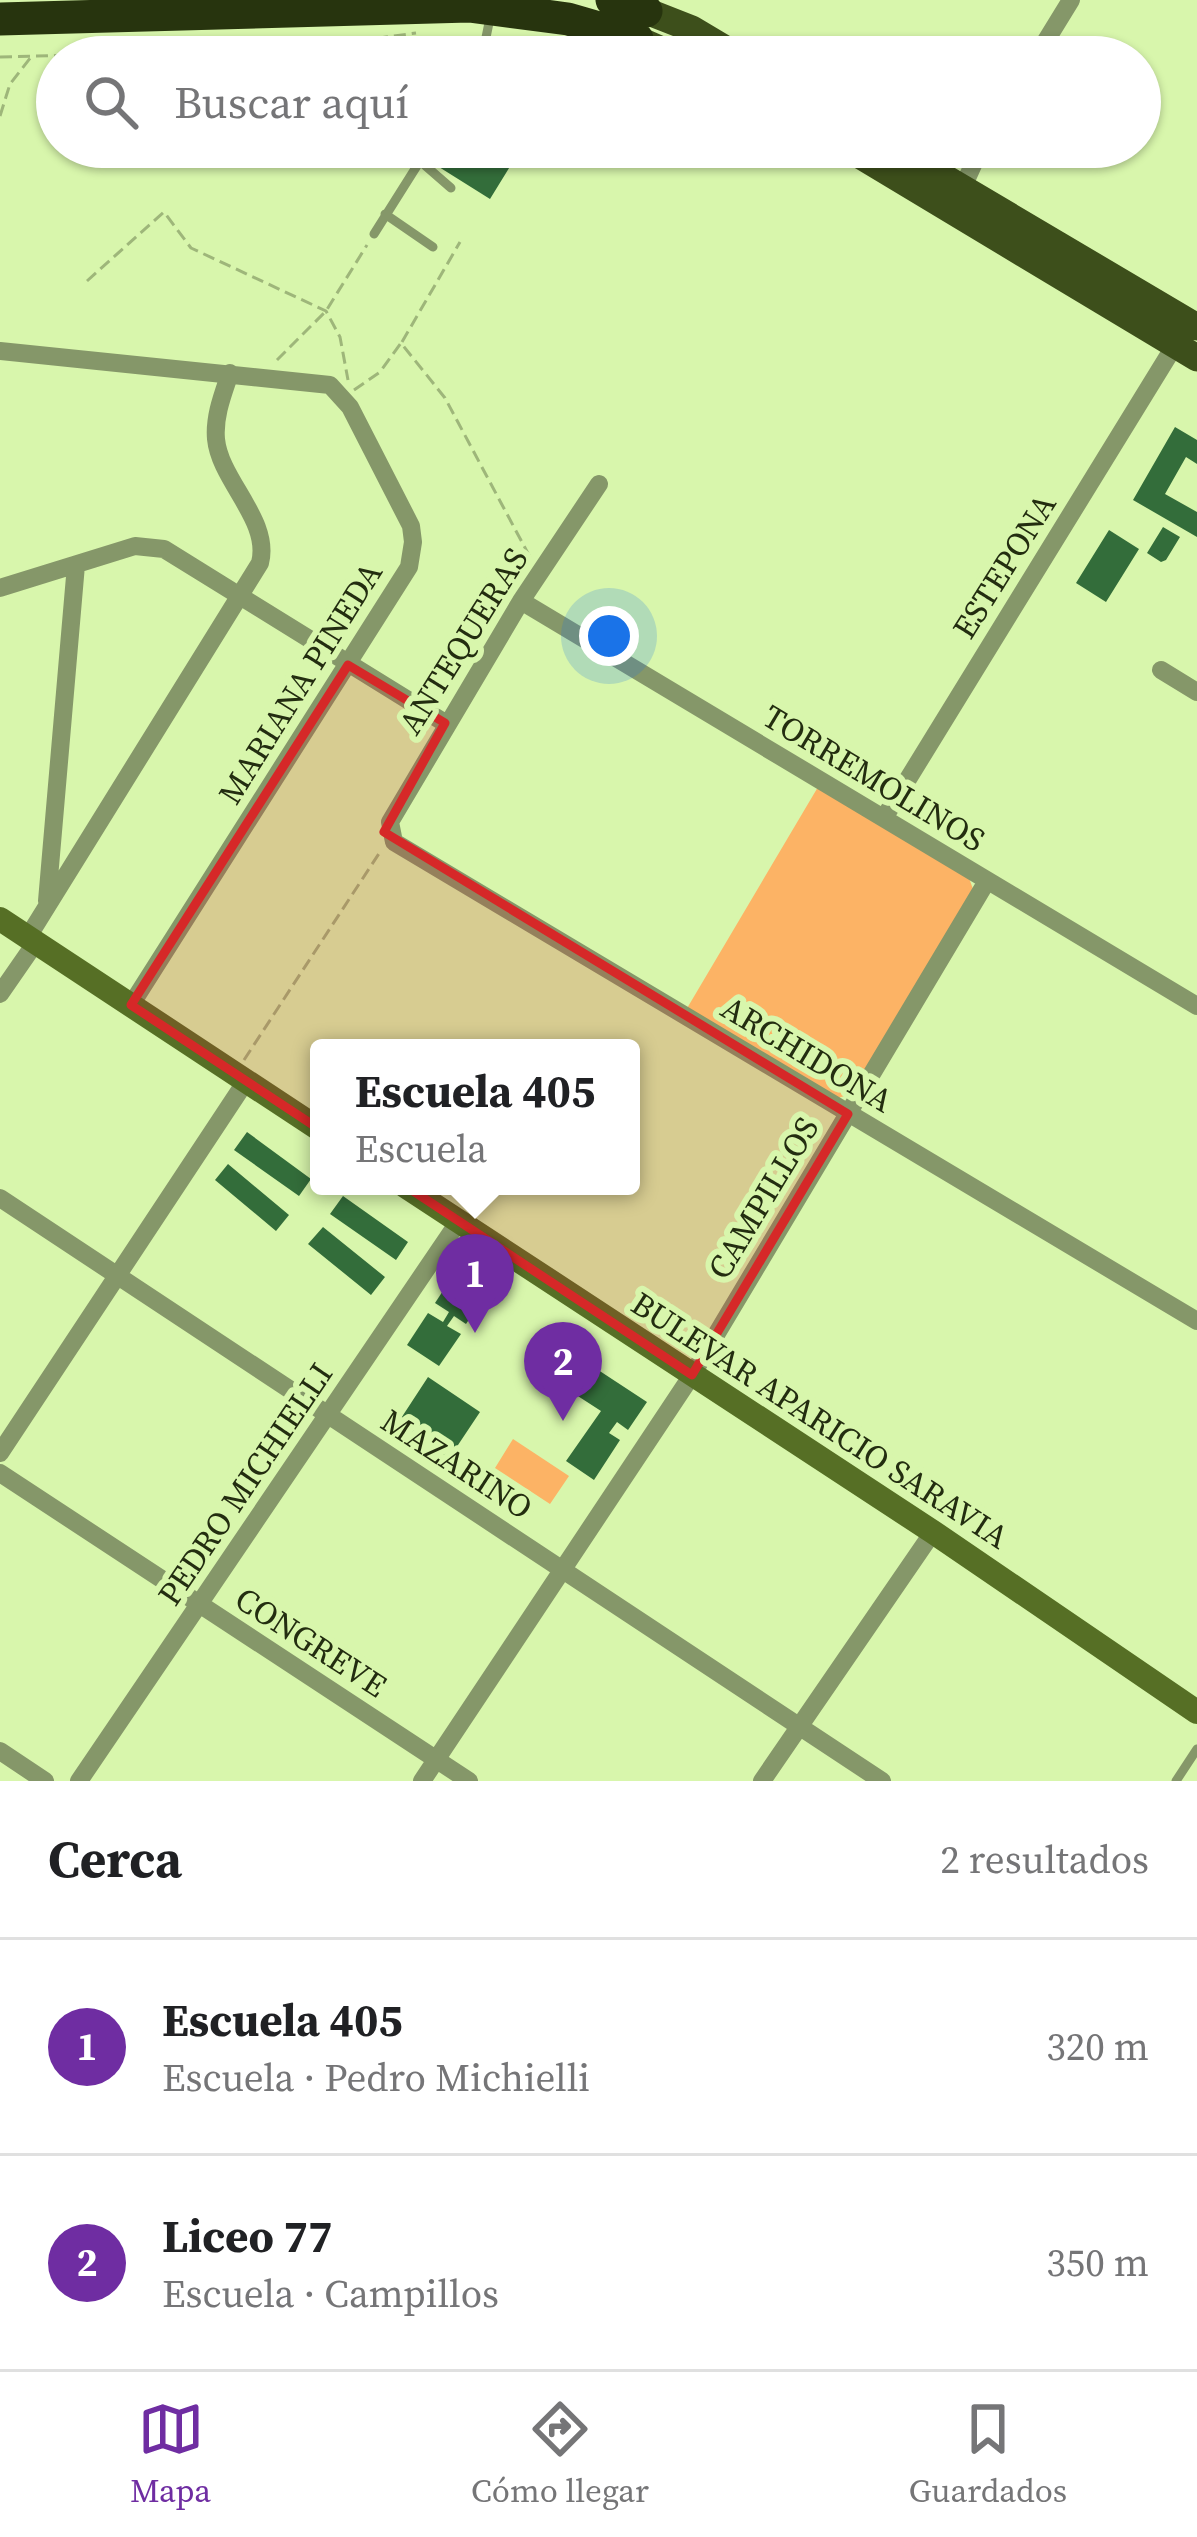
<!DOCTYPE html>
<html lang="es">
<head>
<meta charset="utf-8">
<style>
	:root { --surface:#fff; --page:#f2f2f2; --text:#202124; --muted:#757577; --line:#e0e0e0; --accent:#6f2da2 }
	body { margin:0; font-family:"Source Serif 4",serif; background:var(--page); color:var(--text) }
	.you { position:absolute; left:609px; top:636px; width:42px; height:42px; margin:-30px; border:9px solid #fff; border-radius:50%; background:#1a73e8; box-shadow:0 0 0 18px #1a73e833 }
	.badge { display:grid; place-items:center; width:78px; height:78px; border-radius:50%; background:var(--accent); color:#fff; font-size:39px; font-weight:700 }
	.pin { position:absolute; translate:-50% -99px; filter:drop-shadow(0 3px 6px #0008) }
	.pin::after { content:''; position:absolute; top:63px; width:42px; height:36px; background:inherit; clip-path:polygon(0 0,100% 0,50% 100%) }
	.popup { position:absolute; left:310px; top:1039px; width:330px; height:156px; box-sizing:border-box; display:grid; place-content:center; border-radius:12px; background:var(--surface); filter:drop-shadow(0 3px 9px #0005); font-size:39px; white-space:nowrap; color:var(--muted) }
	.popup b { font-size:45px; color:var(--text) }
	.popup::after { content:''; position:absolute; left:50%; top:100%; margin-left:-24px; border:24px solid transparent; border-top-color:var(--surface) }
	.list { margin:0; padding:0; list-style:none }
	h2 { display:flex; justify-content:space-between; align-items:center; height:156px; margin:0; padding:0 48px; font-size:51px }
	h2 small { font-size:39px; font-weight:400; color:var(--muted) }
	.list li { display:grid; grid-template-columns:78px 1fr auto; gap:36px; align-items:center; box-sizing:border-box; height:216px; padding:0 48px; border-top:3px solid var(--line) }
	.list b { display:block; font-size:45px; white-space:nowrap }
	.list p { margin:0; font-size:39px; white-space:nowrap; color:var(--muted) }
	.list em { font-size:39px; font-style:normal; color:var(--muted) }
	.icon { flex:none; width:66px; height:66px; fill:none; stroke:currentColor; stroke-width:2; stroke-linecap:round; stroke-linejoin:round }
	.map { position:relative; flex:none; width:1197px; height:1781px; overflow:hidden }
	.search { position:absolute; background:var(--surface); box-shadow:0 3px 9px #0004; left:36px; right:36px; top:36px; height:132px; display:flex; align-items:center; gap:30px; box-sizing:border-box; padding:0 42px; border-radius:66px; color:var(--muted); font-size:45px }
	.sheet { height:588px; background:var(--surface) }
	nav { display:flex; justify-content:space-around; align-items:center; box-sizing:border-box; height:168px; border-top:3px solid var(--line); background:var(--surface); font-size:33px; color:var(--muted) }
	nav a { display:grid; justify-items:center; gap:6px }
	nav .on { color:var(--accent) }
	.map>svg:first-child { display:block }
	.green { fill:#fcb365 }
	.building { fill:#336d3a }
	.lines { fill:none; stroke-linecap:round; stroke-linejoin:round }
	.path { stroke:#9eb67a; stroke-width:3; stroke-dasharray:12 6; stroke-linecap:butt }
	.lane { stroke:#859769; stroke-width:9 }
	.street { stroke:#859769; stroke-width:18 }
	.secondary { stroke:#566f25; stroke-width:24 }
	.primary { stroke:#3d4f1b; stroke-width:27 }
	.highway { stroke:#27340e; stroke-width:33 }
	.marked { fill:#d62828; fill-opacity:0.2; stroke:#d62828; stroke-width:9; stroke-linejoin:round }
	.labels { text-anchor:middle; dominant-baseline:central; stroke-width:12; stroke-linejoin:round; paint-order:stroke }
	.street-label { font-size:33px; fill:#232d10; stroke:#d8f6ac }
</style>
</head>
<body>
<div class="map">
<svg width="1197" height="1781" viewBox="0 0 1197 1781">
	<rect width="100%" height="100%" fill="#d8f6ac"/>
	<path class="green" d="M818,787L969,878L973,889L851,1094L838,1098L686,1010Z
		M513,1439L569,1476L550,1504L495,1468Z"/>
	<path class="building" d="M440,147H522L490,199L431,162Z
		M1175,427L1197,440V464L1186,457L1165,494L1197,512V537L1133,500Z
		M1163,527L1180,537L1166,560L1161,562L1147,553Z
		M1109,530L1139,549L1106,602L1076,583Z
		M247,1132L311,1179L299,1196L234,1150Z
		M228,1164L289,1215L276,1231L215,1180Z
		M343,1196L408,1242L396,1260L330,1214Z
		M323,1227L385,1277L371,1295L308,1244Z
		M456,1271L487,1292L466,1324L454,1316L447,1326L461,1334L439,1366L407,1345L428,1313L443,1322L449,1312L435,1303Z
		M554,1341L647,1402L628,1430L617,1422L609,1433L620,1440L594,1480L566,1461L601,1411L536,1369Z
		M428,1377L480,1412L446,1463L394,1429Z"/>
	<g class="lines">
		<path class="path" d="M0,57L199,52L270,40L321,46L416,33
			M0,116L10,84L31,57
			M87,281L164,212L191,248L326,311L340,337L348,380
			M402,342L460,242
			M277,360L326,311L367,245
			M354,390L380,372L401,343L445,398L531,559
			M244,1060L380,852"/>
		<path class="lane" d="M482,57L491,13
			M424,147L420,161L451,188
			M385,214L433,247
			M374,234L420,161
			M1176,1781L1197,1749"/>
		<path class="street" d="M1036,57L1071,0
			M959,196L981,147
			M0,351L330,385L350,407L411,526L413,542L409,567L131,1005
			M599,484L521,601L390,822L394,842L1197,1321
			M0,588L135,546L164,549L445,723
			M521,601L1197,1006
			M1161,670L1197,692
			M884,818L1175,345
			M47,901L76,565
			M28,937L260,563C271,520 220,481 216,439C214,416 223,394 230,373
			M0,994L36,942
			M0,1198L882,1781
			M0,1453L246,1081
			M0,1473L469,1781
			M0,1751L45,1781
			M79,1781L459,1221
			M422,1781L692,1375L987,881
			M762,1781L933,1532"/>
		<path class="secondary" d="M0,919L319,1129
			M405,1186L933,1532L1197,1712"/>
		<path class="primary" d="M646,11L692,29L739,57
			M637,39L678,57
			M846,147L1197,358
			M893,147L1197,327"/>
		<path class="highway" d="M612,0L646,11
			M0,19L469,6L568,19L637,39"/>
	</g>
	<path class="marked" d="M348,665L445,723L384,832L848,1114L692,1375L131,1005Z"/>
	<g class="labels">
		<g class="street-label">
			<text transform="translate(1004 566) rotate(-58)">ESTEPONA</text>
			<text transform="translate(463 641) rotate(-58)">ANTEQUERAS</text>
			<text transform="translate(300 683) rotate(-58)">MARIANA PINEDA</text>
			<text transform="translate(874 778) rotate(31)">TORREMOLINOS</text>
			<text transform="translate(807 1054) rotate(31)">ARCHIDONA</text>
			<text transform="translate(763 1198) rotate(-59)">CAMPILLOS</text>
			<text transform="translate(820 1420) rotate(33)">BULEVAR APARICIO SARAVIA</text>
			<text transform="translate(457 1464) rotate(33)">MAZARINO</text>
			<text transform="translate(245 1484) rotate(-56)">PEDRO MICHIELLI</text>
			<text transform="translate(311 1642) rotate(33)">CONGREVE</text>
		</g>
	</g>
</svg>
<div class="you"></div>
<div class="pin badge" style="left:475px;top:1333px">1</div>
<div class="popup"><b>Escuela 405</b>Escuela</div>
<div class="pin badge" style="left:563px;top:1421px">2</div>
<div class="search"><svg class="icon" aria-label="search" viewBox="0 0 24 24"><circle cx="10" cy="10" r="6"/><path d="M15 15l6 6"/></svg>Buscar aquí</div>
</div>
<section class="sheet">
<h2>Cerca<small>2 resultados</small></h2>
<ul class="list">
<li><span class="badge">1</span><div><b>Escuela 405</b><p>Escuela · Pedro Michielli</p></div><em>320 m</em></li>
<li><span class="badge">2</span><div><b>Liceo 77</b><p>Escuela · Campillos</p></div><em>350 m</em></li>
</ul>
</section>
<nav>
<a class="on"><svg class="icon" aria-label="map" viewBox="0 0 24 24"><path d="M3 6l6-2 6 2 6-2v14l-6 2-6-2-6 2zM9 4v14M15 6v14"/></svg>Mapa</a>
<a><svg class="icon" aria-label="directions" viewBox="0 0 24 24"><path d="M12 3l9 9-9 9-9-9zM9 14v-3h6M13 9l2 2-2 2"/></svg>Cómo llegar</a>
<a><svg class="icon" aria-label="saved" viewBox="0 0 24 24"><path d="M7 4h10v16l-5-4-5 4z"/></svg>Guardados</a>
</nav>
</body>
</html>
